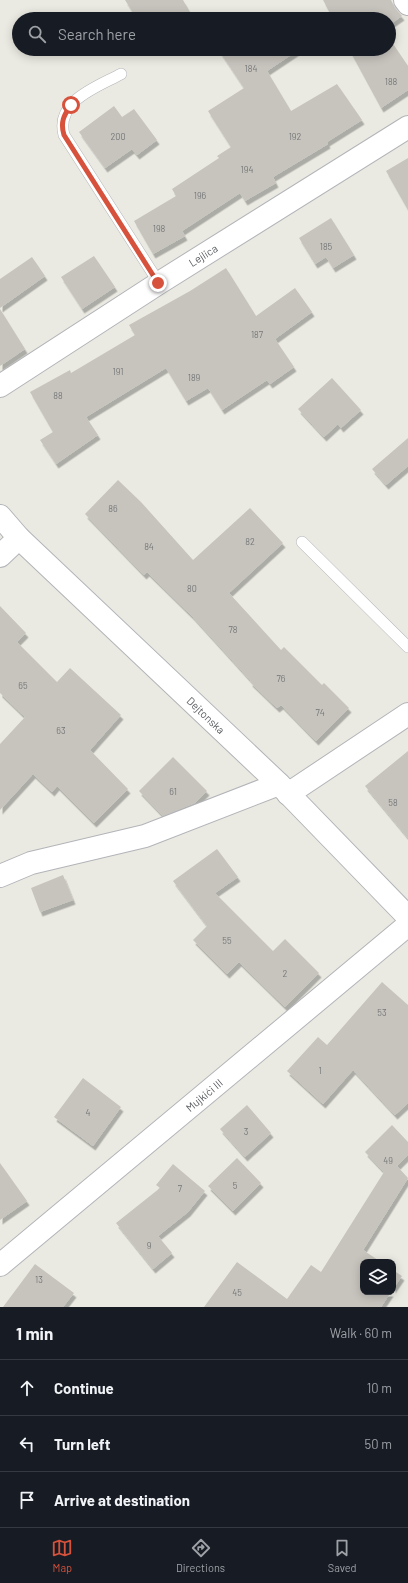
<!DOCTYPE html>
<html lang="en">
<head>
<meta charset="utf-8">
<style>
	:root { --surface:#171b24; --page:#242831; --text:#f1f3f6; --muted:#9ea1a6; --line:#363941; --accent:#d7523c }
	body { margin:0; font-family:Barlow,sans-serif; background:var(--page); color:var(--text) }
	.controls { position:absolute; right:12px; bottom:12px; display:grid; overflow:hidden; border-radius:8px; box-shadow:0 2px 10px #0003 }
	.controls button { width:36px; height:36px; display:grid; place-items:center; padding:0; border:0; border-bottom:1px solid var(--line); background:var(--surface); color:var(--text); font:20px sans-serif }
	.stop { position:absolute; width:12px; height:12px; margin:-9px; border:3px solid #d7523c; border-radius:50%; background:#fff }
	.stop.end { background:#d7523c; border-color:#fff; box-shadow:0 1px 4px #0008 }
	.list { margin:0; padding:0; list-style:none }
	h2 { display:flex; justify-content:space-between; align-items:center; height:52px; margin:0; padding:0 16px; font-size:17px }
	h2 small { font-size:13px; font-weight:400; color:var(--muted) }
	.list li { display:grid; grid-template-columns:26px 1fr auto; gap:12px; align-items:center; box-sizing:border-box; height:56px; padding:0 16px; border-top:1px solid var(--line) }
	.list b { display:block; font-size:15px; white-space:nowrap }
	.list em { font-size:13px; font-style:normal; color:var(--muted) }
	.icon { flex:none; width:22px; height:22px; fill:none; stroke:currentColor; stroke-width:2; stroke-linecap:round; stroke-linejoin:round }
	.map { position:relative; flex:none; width:408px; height:1307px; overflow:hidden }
	.search { position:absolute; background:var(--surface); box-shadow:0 2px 10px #0003; left:12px; right:12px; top:12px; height:44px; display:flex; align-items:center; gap:10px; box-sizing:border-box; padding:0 14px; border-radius:22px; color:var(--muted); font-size:15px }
	.sheet { height:220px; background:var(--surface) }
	nav { display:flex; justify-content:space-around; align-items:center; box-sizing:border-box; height:56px; border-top:1px solid var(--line); background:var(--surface); font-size:11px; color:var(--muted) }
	nav a { display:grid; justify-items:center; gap:2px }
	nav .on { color:var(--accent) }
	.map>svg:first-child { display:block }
	.building { fill:#c7c4be; filter:url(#shadow) }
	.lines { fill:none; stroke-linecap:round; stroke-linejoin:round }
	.service-casing { stroke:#b2b4b8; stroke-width:12 }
	.minor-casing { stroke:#b2b4b8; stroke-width:24 }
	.secondary-casing { stroke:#b1b4b8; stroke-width:24 }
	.service { stroke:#fff; stroke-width:11 }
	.minor { stroke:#fff; stroke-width:22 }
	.secondary { stroke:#fff; stroke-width:22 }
	.route { stroke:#d7523c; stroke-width:5 }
	.labels { text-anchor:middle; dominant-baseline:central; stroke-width:3; stroke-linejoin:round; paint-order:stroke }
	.number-label { font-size:9px; fill:#757778 }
	.street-label { font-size:11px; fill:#5a5d61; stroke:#fff }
</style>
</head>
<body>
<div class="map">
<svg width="408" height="1307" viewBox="0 0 408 1307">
	<defs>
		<filter id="shadow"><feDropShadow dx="2.5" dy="4.5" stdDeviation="0" flood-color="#0004"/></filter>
	</defs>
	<rect width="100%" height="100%" fill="#ebeae2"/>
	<path class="building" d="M125,0H183L194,19H137Z
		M323,0H391L395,8L402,16L389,25V19H333Z
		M389,38L408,66V90L381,108L349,49H389Z
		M218,49H300L267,71L291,111L337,84L362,120L327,142L328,144L273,177L276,183L245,201L240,193L182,231L185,236L153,254L134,221L176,196L172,189L219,158L217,156L231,147L208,111L244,88Z
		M114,106L122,117L134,109L157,140L137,155L132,149L105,168L79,132Z
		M408,158V210L386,171Z
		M331,218L354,255L333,268L326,257L315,264L299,238Z
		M94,256L115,287L82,309L61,277Z
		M32,257L45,276L0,308V279Z
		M226,268L256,316L295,288L312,312L275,339L294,367L270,384L267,380L222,410L208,388L186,401L166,368L86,417L98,435L56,464L40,440L53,432L30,392L70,370L71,373L135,335L129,325L190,291Z
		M0,309L25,349L0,366Z
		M332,378L361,410L341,428L338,424L324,437L298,409Z
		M408,438V466L386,485L372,469Z
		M118,480L141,502L193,560L250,508L283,543L229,593L281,650L284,647L322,685L324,683L349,708L316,741L281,705L277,708L250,682L251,681L192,616L147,572L144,575L85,514Z
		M0,606L26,633L17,642L57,682L70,668L121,715L90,750L128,789L94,823L57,786L52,792L33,774L0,810V744L25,717L0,693Z
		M408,751V838L365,786Z
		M173,757L207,791L195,803L163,816L139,791Z
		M217,849L238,877L215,893L273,951L285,939L319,973L285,1007L239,962L227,974L193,940L207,926L173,881Z
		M63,875L73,900L40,912L31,888Z
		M382,982L408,1005V1103L395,1115L353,1070L323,1104L287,1071L318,1037L327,1045Z
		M83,1078L121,1107L93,1146L54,1117Z
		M247,1105L271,1133L245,1157L220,1129Z
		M392,1125L408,1142V1155L397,1166L408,1178L363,1250L381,1262H363V1292H391L381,1307H204L237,1262L287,1299L311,1265L321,1272L384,1172L365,1152Z
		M237,1158L261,1183L233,1211L208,1186Z
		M0,1163L27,1201L0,1220Z
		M173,1164L205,1191L188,1212L158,1236L172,1253L153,1269L116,1223L160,1188L156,1185Z
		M35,1264L74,1293L63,1307H3Z
		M393,1270L402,1276L393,1289Z"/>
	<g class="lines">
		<defs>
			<path id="service" d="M121,74C97,87 55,101 64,135L159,283
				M302,542L408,647"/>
			<path id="minor" d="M405,0L408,4
				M0,386L159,283L408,127
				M0,556L19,538
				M288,794L408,714
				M0,876L31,863L145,836L279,784
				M0,1265L408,925"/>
			<path id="secondary" d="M0,516L19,538L279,784L408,917"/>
		</defs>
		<use href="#service" class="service-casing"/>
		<use href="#minor" class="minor-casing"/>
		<use href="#secondary" class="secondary-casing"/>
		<use href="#service" class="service"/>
		<use href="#minor" class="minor"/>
		<use href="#secondary" class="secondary"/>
	</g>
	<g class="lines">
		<path class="route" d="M71,105C64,115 60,122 64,135L158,283"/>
	</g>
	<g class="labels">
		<g class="number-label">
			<text x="251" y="68">184</text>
			<text x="391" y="81">188</text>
			<text x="118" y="136">200</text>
			<text x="295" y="136">192</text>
			<text x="247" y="169">194</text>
			<text x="200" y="195">196</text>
			<text x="159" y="228">198</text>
			<text x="326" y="246">185</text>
			<text x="257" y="334">187</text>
			<text x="118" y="371">191</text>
			<text x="194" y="377">189</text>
			<text x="58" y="395">88</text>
			<text x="113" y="508">86</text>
			<text x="250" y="541">82</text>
			<text x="149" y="546">84</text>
			<text x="192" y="588">80</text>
			<text x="233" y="629">78</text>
			<text x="281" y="678">76</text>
			<text x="23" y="685">65</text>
			<text x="320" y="712">74</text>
			<text x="61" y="730">63</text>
			<text x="173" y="791">61</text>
			<text x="393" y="802">58</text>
			<text x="227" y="940">55</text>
			<text x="285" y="973">2</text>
			<text x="382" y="1012">53</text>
			<text x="320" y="1070">1</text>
			<text x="88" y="1112">4</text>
			<text x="246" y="1131">3</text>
			<text x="388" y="1160">49</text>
			<text x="235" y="1185">5</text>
			<text x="180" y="1188">7</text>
			<text x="149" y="1245">9</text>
			<text x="39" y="1279">13</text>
			<text x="237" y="1292">45</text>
		</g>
		<g class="street-label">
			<text transform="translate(203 255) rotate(-32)">Lejlica</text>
			<text transform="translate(206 715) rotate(44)">Dejtonska</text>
			<text transform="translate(204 1095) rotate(-40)">Mujkići III</text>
		</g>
	</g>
</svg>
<div class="controls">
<button><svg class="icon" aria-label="layers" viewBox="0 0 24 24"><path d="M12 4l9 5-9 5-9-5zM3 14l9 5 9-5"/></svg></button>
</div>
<div class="stop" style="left:71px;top:105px"></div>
<div class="stop end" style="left:158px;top:283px"></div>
<div class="search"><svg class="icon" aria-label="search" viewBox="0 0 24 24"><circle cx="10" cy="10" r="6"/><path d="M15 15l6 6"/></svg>Search here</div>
</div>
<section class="sheet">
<h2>1 min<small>Walk · 60 m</small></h2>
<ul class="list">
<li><svg class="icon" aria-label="ahead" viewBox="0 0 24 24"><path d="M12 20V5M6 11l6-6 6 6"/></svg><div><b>Continue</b></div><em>10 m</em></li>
<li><svg class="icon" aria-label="left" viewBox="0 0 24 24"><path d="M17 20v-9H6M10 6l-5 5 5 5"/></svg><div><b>Turn left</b></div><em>50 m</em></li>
<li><svg class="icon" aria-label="arrive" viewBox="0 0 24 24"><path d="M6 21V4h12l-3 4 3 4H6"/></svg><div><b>Arrive at destination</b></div></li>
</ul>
</section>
<nav>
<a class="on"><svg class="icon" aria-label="map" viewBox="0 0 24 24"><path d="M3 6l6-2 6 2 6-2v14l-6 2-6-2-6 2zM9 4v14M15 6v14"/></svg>Map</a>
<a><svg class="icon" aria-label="directions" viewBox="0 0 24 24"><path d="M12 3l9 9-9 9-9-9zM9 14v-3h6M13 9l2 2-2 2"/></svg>Directions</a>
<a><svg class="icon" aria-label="saved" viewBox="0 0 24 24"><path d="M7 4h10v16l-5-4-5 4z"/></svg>Saved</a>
</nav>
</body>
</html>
